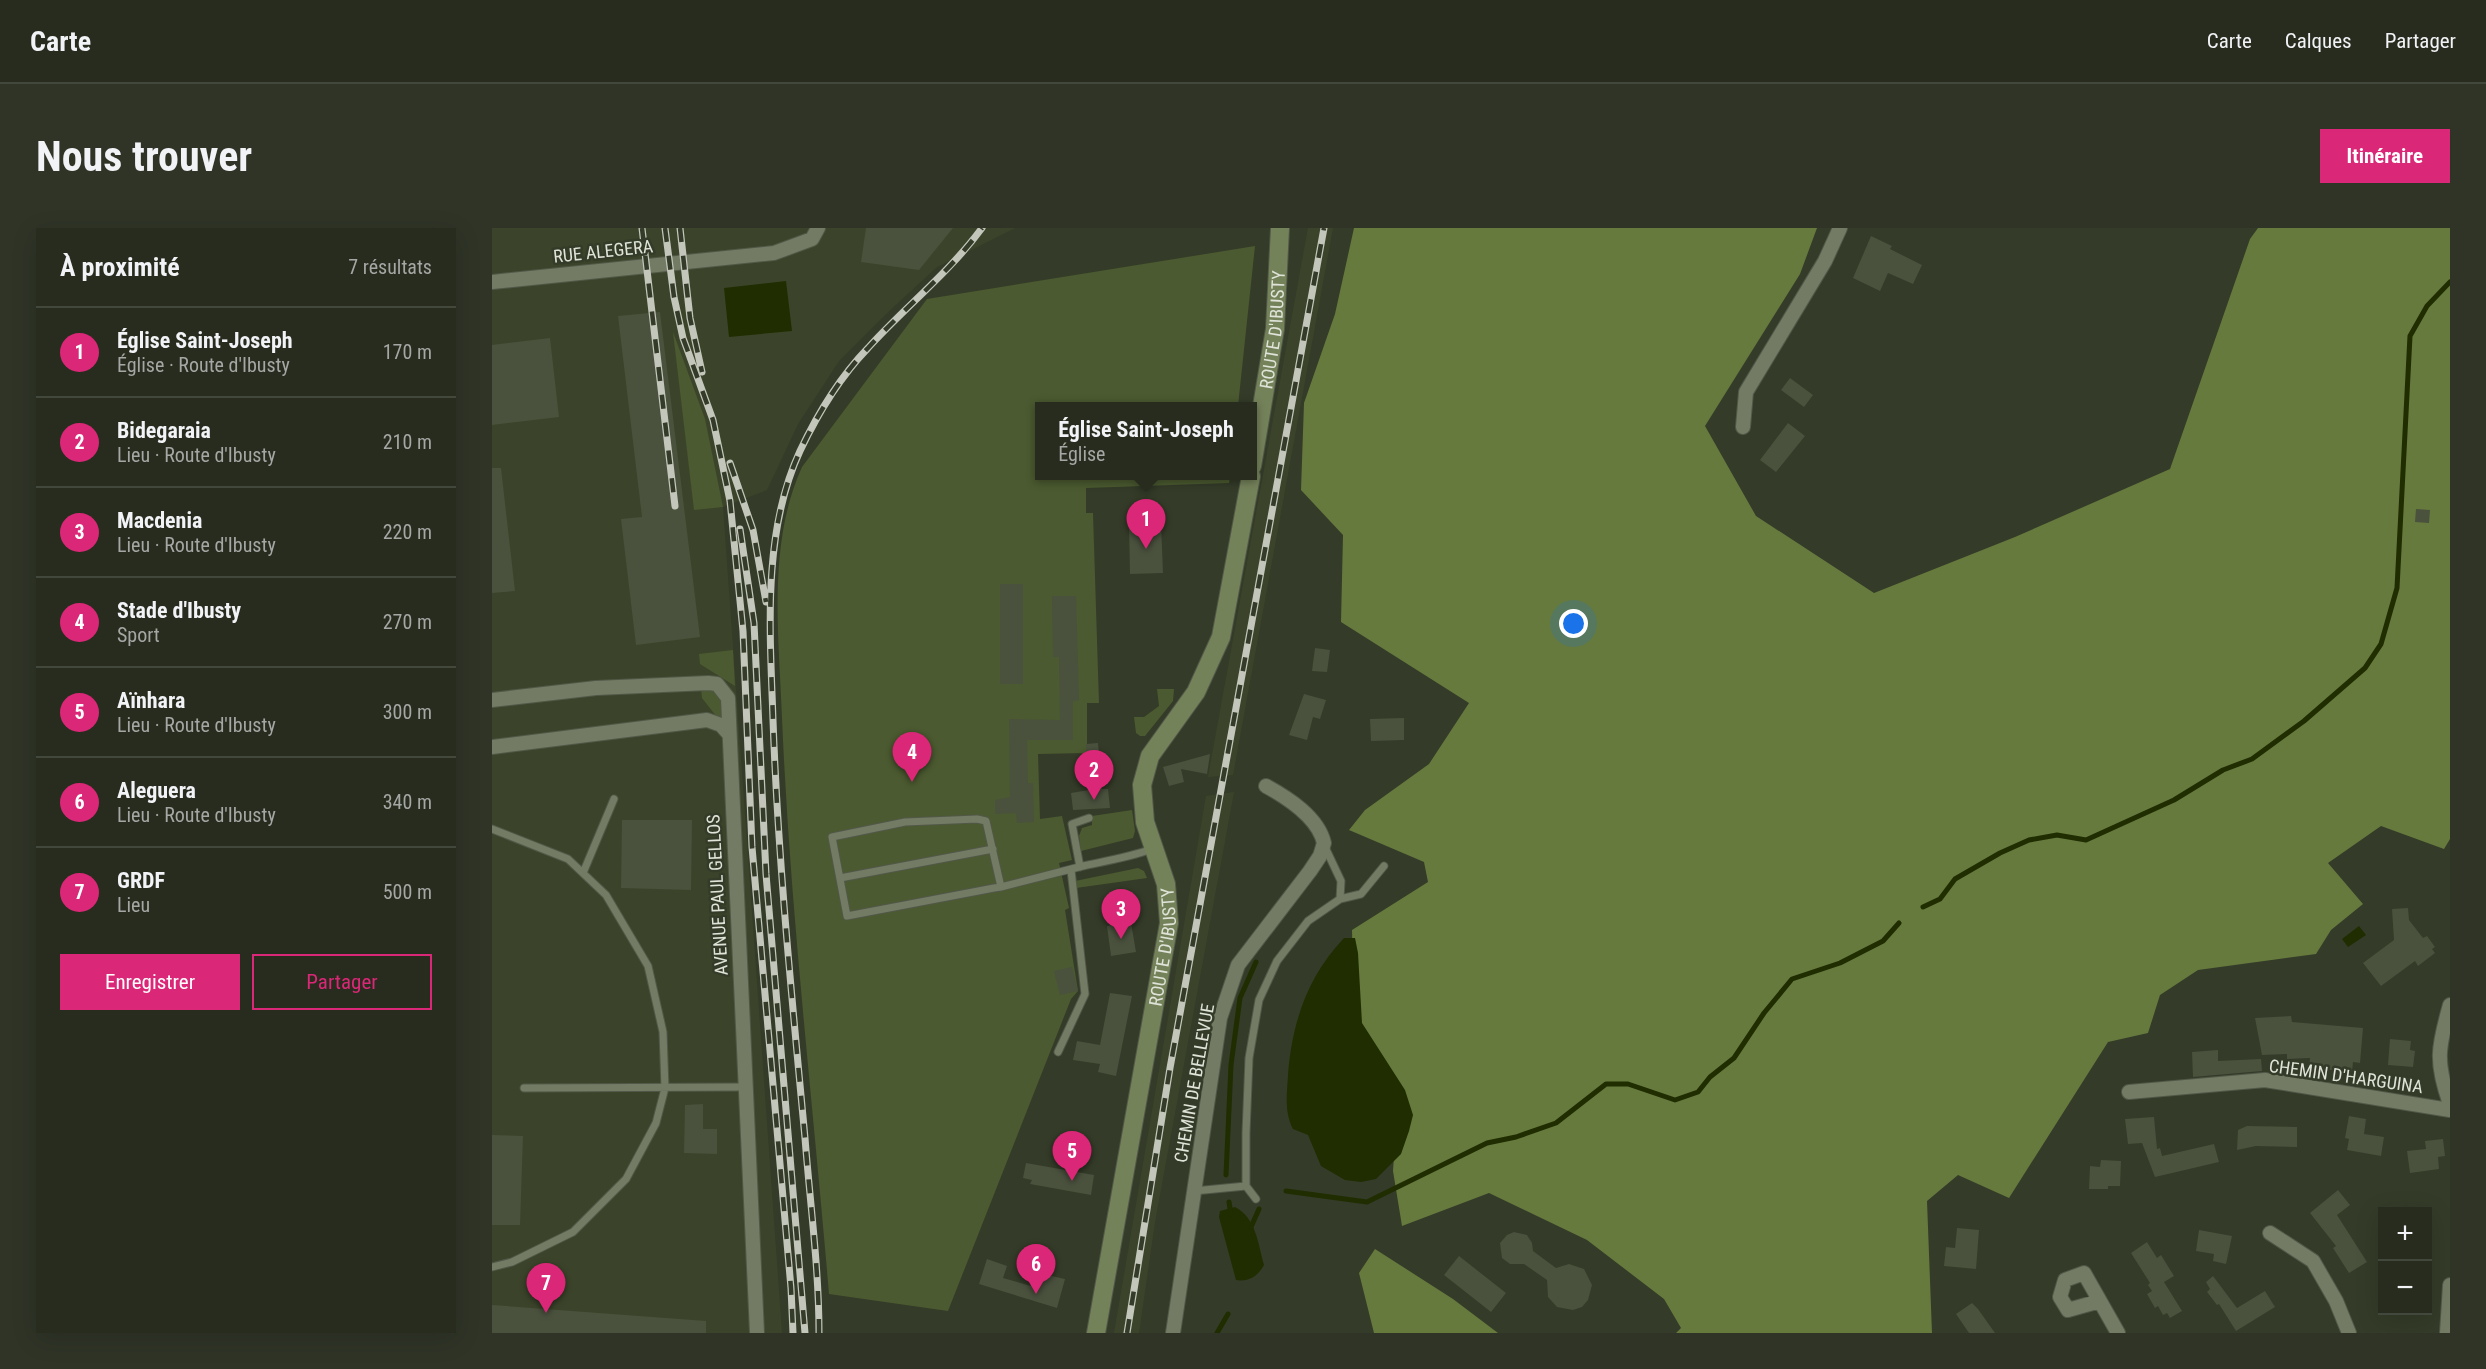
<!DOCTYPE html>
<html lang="fr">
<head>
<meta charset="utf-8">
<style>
	:root { --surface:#272c1e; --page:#2f3427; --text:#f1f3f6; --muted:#a4a7a4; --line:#43483c; --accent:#db2777 }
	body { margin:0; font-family:"Roboto Condensed",sans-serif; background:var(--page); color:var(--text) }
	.controls { position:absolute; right:18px; bottom:18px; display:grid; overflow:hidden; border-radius:0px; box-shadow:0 6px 24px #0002 }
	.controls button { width:54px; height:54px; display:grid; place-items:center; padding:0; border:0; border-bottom:2px solid var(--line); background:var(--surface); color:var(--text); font:30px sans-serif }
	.you { position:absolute; left:1082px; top:396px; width:21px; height:21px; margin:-15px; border:4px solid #fff; border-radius:50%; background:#1a73e8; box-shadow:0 0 0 9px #1a73e833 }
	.badge { display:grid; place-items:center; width:39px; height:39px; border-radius:50%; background:var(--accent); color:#fff; font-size:20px; font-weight:700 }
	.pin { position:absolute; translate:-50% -50px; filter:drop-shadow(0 2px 3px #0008) }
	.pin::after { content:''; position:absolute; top:32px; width:21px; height:18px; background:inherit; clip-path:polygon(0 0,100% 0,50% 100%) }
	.popup { position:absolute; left:543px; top:174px; width:222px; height:78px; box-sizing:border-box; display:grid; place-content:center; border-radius:0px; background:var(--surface); filter:drop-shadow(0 2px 4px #0005); font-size:20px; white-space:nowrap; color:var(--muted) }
	.popup b { font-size:22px; color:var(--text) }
	.popup::after { content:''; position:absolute; left:50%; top:100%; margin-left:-12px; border:12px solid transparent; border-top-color:var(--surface) }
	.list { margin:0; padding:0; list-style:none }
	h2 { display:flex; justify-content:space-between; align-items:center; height:78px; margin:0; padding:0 24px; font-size:26px }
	h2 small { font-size:20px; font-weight:400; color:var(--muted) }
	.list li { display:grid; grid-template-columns:39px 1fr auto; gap:18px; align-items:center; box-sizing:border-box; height:90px; padding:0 24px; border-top:2px solid var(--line) }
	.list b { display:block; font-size:22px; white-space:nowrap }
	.list p { margin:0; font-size:20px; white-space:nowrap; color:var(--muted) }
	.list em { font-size:20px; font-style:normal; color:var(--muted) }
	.actions { display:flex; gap:12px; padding:18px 24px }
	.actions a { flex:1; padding:14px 0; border:2px solid var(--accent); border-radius:0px; text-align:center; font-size:21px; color:var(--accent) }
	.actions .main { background:var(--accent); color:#fff }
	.map { position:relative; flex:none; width:1958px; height:1105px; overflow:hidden; border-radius:0px }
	header { display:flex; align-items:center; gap:36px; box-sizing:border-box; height:84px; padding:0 30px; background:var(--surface); border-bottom:2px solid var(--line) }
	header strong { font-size:28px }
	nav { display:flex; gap:33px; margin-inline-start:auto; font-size:21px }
	.intro { display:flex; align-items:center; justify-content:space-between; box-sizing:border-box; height:144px; padding:0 36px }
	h1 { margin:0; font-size:42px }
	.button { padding:15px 27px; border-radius:0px; background:var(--accent); color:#fff; font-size:21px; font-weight:700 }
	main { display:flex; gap:36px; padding:0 36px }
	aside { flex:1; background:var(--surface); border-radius:0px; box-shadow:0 6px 24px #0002 }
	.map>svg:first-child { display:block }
	.built { fill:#3b442a }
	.green { fill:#4b5a30 }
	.forest { fill:#667a3e }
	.water { fill:#202d00 }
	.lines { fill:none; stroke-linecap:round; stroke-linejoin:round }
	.stream { stroke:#202d00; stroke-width:5 }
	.building { fill:#4a513d }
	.lane-casing { stroke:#525848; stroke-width:9 }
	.street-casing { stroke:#525848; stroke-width:16 }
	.secondary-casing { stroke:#525848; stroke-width:20 }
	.lane { stroke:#737b65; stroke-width:7 }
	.street { stroke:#737b65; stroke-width:14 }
	.secondary { stroke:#74825a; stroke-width:18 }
	.rail-casing { stroke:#c3c7bb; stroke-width:7 }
	.rail { stroke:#343b28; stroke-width:4.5; stroke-dasharray:14; stroke-linecap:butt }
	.labels { text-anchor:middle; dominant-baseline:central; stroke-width:5; stroke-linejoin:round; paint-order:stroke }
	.street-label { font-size:18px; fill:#dfe3d8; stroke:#343b28 }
</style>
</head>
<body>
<header>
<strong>Carte</strong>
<nav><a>Carte</a><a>Calques</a><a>Partager</a></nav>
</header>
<div class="intro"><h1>Nous trouver</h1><a class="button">Itinéraire</a></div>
<main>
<aside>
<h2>À proximité<small>7 résultats</small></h2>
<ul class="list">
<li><span class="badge">1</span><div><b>Église Saint-Joseph</b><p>Église · Route d'Ibusty</p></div><em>170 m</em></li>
<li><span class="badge">2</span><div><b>Bidegaraia</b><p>Lieu · Route d'Ibusty</p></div><em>210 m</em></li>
<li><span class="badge">3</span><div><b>Macdenia</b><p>Lieu · Route d'Ibusty</p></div><em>220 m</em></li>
<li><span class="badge">4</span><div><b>Stade d'Ibusty</b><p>Sport</p></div><em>270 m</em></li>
<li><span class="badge">5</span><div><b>Aïnhara</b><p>Lieu · Route d'Ibusty</p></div><em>300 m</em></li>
<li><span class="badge">6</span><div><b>Aleguera</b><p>Lieu · Route d'Ibusty</p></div><em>340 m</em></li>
<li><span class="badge">7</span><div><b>GRDF</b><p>Lieu</p></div><em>500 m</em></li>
</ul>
<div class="actions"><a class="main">Enregistrer</a><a>Partager</a></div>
</aside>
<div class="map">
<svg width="1958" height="1105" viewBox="0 0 1958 1105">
	<rect width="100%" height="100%" fill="#343b28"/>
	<path class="built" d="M0,0H523L445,39L395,85L347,133L306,196L275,262L231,279L290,1105H0Z
		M816,0H841L741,547L716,549Z
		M742,564L663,994L647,1105H622L714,568Z"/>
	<path class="green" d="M763,18L746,178H548V248H738L737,255L594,260V285H601L607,475H595V525L546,526L548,591L570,588L580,632L567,635L577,680L573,682L586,763L579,771L456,1083L337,1066C321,874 298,683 290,490C287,408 275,316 310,239L435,71Z
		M181,104L213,191L231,279L202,282Z
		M241,422L243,458L208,436L207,426Z
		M209,459L225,461L229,465L231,497L210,470Z
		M665,461H682L681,473L653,508H648L644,505L642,489H652L667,478Z
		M640,582L643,603L641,610L589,623L587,608L590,600L600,597V588Z
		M646,640L652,643L655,650L584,660L583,653Z"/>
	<path class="forest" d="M862,0H1325L1308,46L1213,198L1264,288L1382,365L1523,309L1678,241L1758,11L1766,0H1958V611L1952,621L1889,598L1836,635L1871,676L1839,702L1824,726L1706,742L1668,767L1656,805L1616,814L1517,970L1466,947L1435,973L1440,1105H1184L1189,1100L1172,1071L1095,1012L997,965L910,998L901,943L906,870L862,797L860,702L936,654L932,634L857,602L873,582L937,536L977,475L849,394L851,307L809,262L812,175L843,86Z
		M883,1021L961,1071L1006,1105H882L867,1045Z"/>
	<path class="water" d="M294,53L300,103L237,109L232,60Z
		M1867,698L1874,707L1856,719L1850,711Z
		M852,710H863L866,725L870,795L913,862L921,887L917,903L909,926L884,951L869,954L853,952L829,938L816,907L801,901C792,883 795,867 796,847C800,795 815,749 852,710Z
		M743,979C764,990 766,1015 772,1037C766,1048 757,1054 744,1052L727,989L728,983Z"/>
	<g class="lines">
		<path class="stream" d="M1431,679L1448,671L1463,651L1508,625L1537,612L1565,607L1594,612L1682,572L1731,542L1760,531L1812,493L1873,440L1889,416L1905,360L1918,108L1935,78L1958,54
			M734,947L739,837L748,770L764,734
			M794,963L875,974L995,915L1024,909L1064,895L1114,856H1136L1183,872L1206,864L1218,849L1242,830L1272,785L1300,751L1348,735L1391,713L1407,695
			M737,974L739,987
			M759,999L767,981
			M725,1105L736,1086"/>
	</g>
	<path class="building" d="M374,0H461L427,42L369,34Z
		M1379,8L1400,18L1398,21L1430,37L1421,56L1396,45L1388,63L1361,50Z
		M168,84L208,409L144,417L129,291L150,289L126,88Z
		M58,110L67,189L0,197V117Z
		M1298,150L1321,167L1312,179L1289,162Z
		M1296,195L1313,208L1284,244L1268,232Z
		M0,240H9L23,363L0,365Z
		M1924,281L1938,282L1937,295L1923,294Z
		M654,293L669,295L671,345L638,346L637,296Z
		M508,356H531V456H508Z
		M560,368H584L587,472L581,473V512H535L536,555H541L542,594L525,595L524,585L503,586V572L518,569L517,491L568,492L567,429H561Z
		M823,420L838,422L835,444L820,443Z
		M812,466L834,472L828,491L821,489L815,512L797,507Z
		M912,490V512L879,513L878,491Z
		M606,515L610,561H616L618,580L581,582L579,565L597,562L594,516Z
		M718,526L715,546L689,541L692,554L677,558L671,539Z
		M130,592H200L199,662L129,660Z
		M1916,680L1917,692L1931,710L1935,708L1943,719L1940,721L1943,725L1926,738L1923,733L1889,758L1871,735L1902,712L1900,681Z
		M639,695L644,724L619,728L615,698Z
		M580,739L586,763L568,767L562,743Z
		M618,765L640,768L624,848L606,844L608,836L581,832L585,813L608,817Z
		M1799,788L1800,794L1871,800L1868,835L1861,834L1860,844L1817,840L1818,830L1795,831V826L1770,827L1763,790Z
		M1898,811L1919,813L1918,822L1923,823L1921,839L1896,837Z
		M1726,822V833L1769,831L1770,843L1701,849L1700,824Z
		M211,876V901H225V926L192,925L193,877Z
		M1857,888L1874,891L1872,906L1892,909L1889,928L1855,922L1857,911L1853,910Z
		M1662,889L1665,921L1668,920L1670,928L1722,916L1727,934L1663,949L1650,915L1636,916L1633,891Z
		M1755,898L1805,899V919L1764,918L1745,922L1746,902Z
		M0,907L31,908L28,997H0Z
		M1951,911L1953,928L1946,929L1947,941L1918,945L1915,923L1934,921L1933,913Z
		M1609,932L1629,933L1628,958H1616V961H1597L1598,938L1608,939Z
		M534,935L602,947L599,967L538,956L540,952L531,950Z
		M1846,962L1858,977L1845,987L1875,1034L1857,1045L1841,1020L1844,1018L1818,985Z
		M1465,1000L1487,1002L1484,1041L1452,1038L1454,1019L1463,1020Z
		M1707,1002L1740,1008L1734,1036L1721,1033L1722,1026L1704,1023Z
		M1022,1004L1035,1007L1040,1015L1041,1023L1064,1040L1077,1036L1092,1041L1100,1057L1096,1072L1090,1079L1081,1082L1065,1079L1056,1069L1055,1052L1032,1036H1018L1010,1030L1008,1015L1015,1007Z
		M1655,1014L1665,1030L1669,1027L1682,1048L1672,1054L1690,1083L1678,1090L1675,1085L1671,1087L1666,1078L1663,1080L1655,1066L1660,1063L1656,1057L1658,1055L1639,1025Z
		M967,1028L1014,1065L999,1084L952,1047Z
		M495,1031L515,1038L511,1050L539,1058L546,1045L573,1051L565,1080L487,1056Z
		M1721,1048L1745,1080L1773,1063L1783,1079L1744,1103L1727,1076L1725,1077L1715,1064L1718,1061L1714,1054Z
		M1480,1075L1486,1081L1503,1105H1477L1464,1086Z
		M0,1077L214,1093V1105H0Z"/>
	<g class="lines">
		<defs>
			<path id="lane" d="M0,601L76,631L114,667L156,738L171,804L173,860L164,895L134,951L81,1004L20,1034L0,1039
				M832,617L849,653L848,671
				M588,639L580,596L597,590
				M91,645L122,571
				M348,650L501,621
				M509,659L494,593L485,591L413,594L340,609L355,688L502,660L509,659C536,652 564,645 591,638C614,633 638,629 660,621
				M566,824L593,766L579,642
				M32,860L253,859
				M702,963L754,958
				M764,971L754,958V905L757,830L767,772L785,733L816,693L848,671L869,666L892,638"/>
			<path id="street" d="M0,54L282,25L320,11L326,0
				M1251,199L1254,164L1333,33L1348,0
				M0,472L104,460L216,455L225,456L236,470L265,1105
				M0,519L215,492L229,497L237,506
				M1958,777C1946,819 1943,834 1958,876
				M1637,864L1773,852L1958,882
				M1778,1005L1821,1033L1844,1073L1857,1105
				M1608,1073L1576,1082L1568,1069L1573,1052L1592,1045L1626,1105
				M681,1105L728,790L746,737L818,643L828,628L832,615C826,589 796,570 774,558
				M1955,1105L1958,1057"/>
			<g id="secondary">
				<path id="s1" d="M760,238L783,101L788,0"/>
				<path id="s2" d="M604,1105L677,695L674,656L653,594L650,557L658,528L704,464L729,409L759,248"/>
			</g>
		</defs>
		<use href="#lane" class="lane-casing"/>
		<use href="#street" class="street-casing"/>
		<use href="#secondary" class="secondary-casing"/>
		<use href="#lane" class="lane"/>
		<use href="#street" class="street"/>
		<use href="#secondary" class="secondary"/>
		<defs>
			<path id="rail" d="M150,0L183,278
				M173,0L182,69L191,110L221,192L238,273L251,403L260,619L299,1060L301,1105
				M188,0L198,90L210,144
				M238,235L261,302L274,374
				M248,301L262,395L274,646L313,1105
				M327,1105C327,1040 318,975 313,910C300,771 286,632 281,492C278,403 270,305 308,223C325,187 348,149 376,120C413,79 457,45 490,0
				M635,1105L678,840L832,0"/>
		</defs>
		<use href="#rail" class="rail-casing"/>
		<use href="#rail" class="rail"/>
	</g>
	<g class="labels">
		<g class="street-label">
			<text transform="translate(111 23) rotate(-6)">RUE ALEGERA</text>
			<text stroke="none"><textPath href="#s1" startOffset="138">ROUTE D'IBUSTY</textPath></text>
			<text transform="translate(225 667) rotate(-93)">AVENUE PAUL GELLOS</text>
			<text stroke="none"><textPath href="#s2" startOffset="392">ROUTE D'IBUSTY</textPath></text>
			<text transform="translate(1854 848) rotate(8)">CHEMIN D'HARGUINA</text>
			<text transform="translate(702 855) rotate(-80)">CHEMIN DE BELLEVUE</text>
		</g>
	</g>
</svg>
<div class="controls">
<button>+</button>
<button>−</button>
</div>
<div class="you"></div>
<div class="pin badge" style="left:654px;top:321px">1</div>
<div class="popup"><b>Église Saint-Joseph</b>Église</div>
<div class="pin badge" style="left:602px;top:572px">2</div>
<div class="pin badge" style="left:629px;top:711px">3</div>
<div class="pin badge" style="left:420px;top:554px">4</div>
<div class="pin badge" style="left:580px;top:953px">5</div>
<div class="pin badge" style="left:544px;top:1066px">6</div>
<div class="pin badge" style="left:54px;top:1085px">7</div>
</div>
</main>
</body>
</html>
